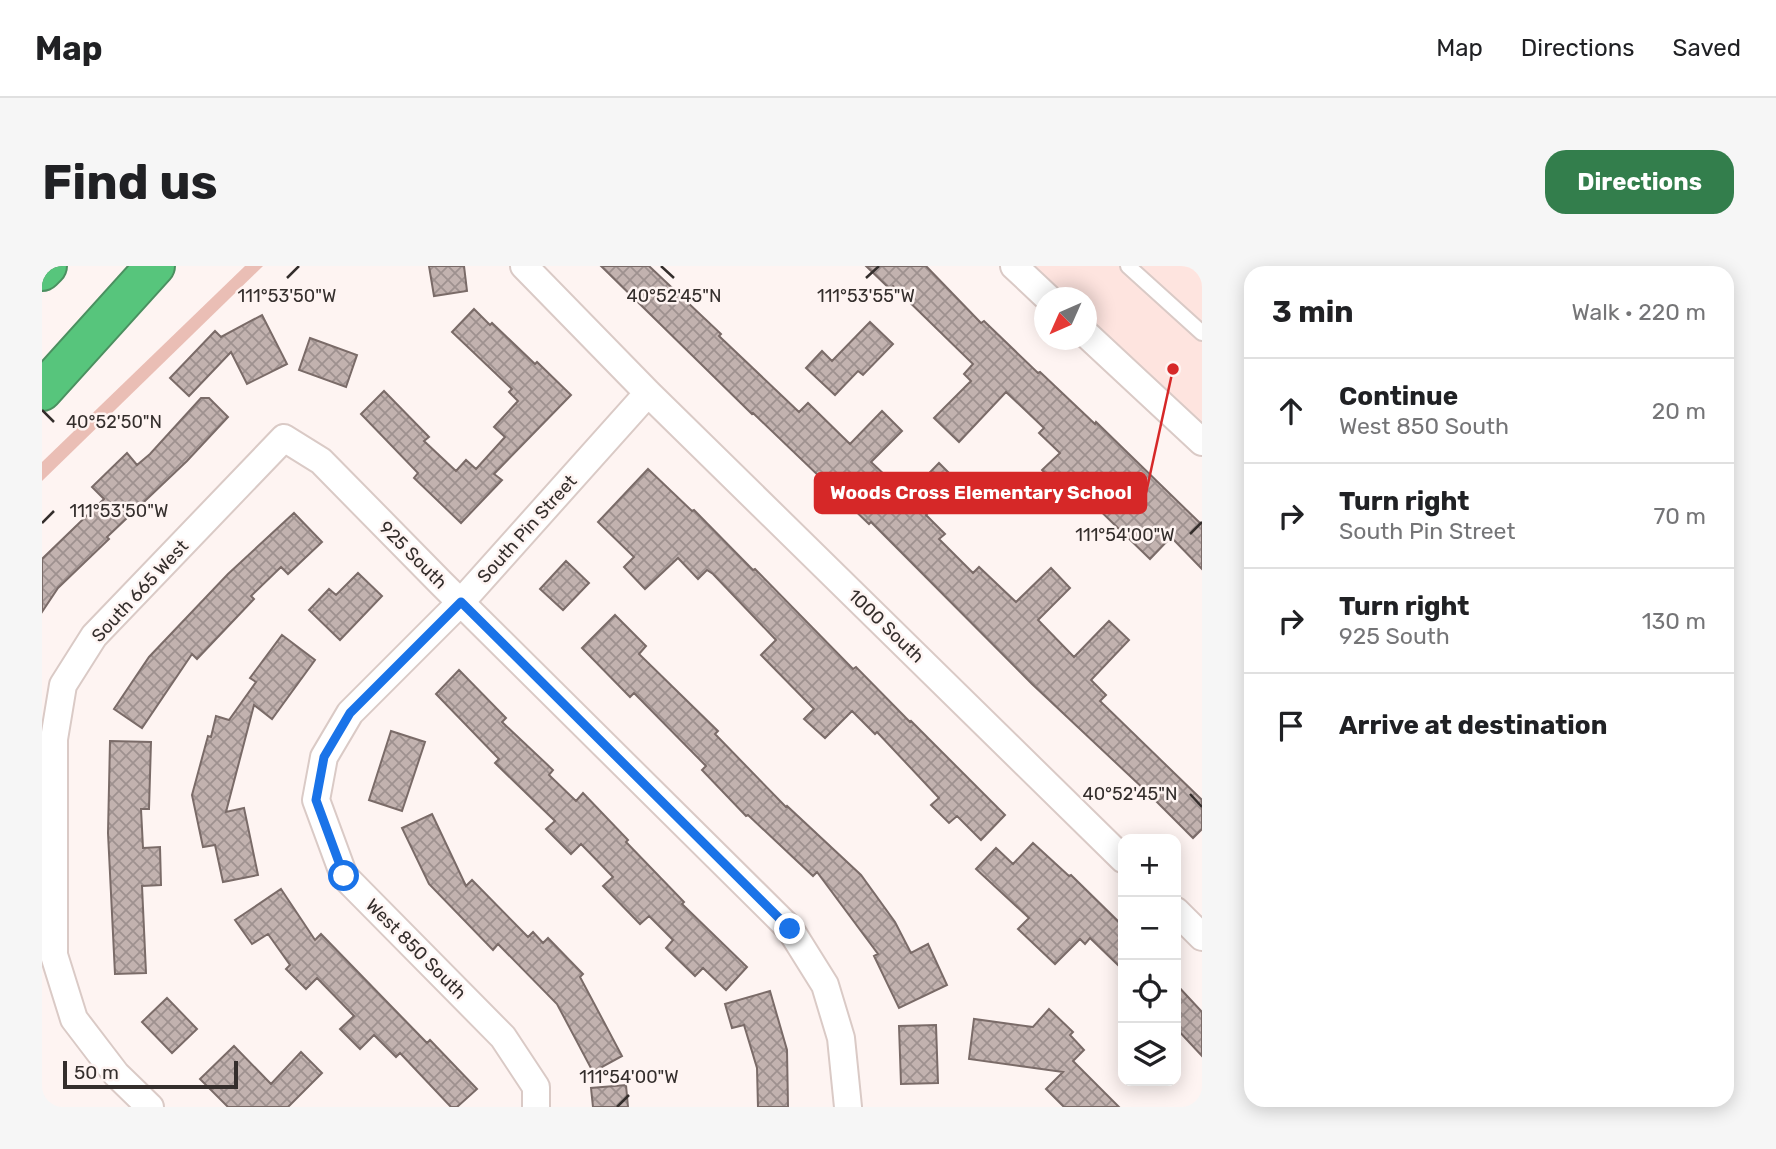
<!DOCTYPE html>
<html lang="en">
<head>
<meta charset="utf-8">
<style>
	:root { --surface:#fff; --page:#f6f6f6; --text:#202124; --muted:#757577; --line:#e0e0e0; --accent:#337e4c }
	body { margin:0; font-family:Rubik,sans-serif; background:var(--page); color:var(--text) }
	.controls { position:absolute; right:21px; bottom:21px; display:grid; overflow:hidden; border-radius:14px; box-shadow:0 4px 18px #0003 }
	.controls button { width:63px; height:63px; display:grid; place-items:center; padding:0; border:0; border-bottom:2px solid var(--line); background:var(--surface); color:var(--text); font:35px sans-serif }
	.compass { position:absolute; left:992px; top:21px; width:63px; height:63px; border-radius:50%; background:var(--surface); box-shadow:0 4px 18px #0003; rotate:225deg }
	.scale { position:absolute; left:21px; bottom:18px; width:175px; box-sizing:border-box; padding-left:7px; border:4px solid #342e2c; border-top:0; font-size:19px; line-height:24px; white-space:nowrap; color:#342e2c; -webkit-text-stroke:5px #fef4f2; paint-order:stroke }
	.stop { position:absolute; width:21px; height:21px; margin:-16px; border:5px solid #1a73e8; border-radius:50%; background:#fff }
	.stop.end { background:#1a73e8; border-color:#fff; box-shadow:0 2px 7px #0008 }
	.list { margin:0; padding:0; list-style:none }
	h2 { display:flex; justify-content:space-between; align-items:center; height:91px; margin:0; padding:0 28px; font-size:30px }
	h2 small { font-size:23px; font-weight:400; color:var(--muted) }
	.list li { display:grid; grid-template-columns:46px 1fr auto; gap:21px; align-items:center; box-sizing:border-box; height:105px; padding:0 28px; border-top:2px solid var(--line) }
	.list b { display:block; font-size:26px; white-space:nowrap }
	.list p { margin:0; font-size:23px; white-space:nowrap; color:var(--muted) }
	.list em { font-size:23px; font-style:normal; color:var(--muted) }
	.icon { flex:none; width:38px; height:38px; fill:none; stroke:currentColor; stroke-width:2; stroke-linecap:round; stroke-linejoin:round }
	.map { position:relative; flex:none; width:1160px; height:841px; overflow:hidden; border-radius:21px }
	header { display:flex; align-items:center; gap:42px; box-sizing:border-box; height:98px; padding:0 35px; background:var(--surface); border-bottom:2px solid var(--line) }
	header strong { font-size:33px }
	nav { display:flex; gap:38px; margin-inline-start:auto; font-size:24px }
	.intro { display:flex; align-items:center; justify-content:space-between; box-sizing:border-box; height:168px; padding:0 42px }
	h1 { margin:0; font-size:49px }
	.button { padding:18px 32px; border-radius:21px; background:var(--accent); color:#fff; font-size:24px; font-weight:700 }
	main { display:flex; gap:42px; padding:0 42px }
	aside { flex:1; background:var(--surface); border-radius:21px; box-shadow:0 4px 18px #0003 }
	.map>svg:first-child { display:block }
	.built { fill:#fee4df }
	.green { fill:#eabeb5 }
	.building { fill:url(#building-cross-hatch); stroke:#7a6b68; stroke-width:2 }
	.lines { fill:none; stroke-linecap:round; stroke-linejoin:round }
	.service-casing { stroke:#dacac6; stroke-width:18 }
	.minor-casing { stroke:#dacac6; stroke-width:30 }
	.motorway-casing { stroke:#4b9060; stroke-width:42 }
	.service { stroke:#fff; stroke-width:14 }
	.minor { stroke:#fff; stroke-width:26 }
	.motorway { stroke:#57c57c; stroke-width:38 }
	.route { stroke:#1a73e8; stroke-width:9 }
	.ticks { fill:none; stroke:#342e2c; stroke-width:2.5 }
	.labels { text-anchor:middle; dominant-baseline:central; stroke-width:5; stroke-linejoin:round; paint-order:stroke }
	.street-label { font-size:18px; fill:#342e2c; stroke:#fef4f2 }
	.ticks-label { font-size:18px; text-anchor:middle; fill:#342e2c; stroke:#fef4f2; stroke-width:5; stroke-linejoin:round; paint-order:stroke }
	.leader { fill:none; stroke:#d62828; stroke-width:2.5 }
	.callout-dot { fill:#d62828; stroke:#fef4f2; stroke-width:2.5 }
	.callout { fill:#d62828; stroke:#d62828; stroke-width:2.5 }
	.callout-label { font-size:19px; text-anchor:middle; font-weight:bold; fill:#fff }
</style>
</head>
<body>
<header>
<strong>Map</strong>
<nav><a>Map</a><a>Directions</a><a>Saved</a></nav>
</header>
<div class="intro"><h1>Find us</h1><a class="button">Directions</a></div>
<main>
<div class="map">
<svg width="1160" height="841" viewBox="0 0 1160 841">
	<defs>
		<pattern id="building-cross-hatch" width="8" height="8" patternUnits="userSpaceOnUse" patternTransform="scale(1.75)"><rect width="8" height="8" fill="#c2b2af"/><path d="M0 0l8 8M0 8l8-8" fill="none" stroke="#9e918f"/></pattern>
	</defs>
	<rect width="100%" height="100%" fill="#fef4f2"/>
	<path class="built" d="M991,0H1160V157L1045,50L1044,32L1025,31Z"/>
	<path class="green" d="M203,0H221L0,215V196Z"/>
	<path class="building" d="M387,0H422L425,25L392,30Z
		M559,0H607L679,68L677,70L757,146L766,137L808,178L840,145L860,165L829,196L865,230L897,197L916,216L884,249L903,268L897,273L931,307L937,301L974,336L1009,302L1028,322L996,354L1032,391L1067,355L1087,374L1049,414L1064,429L1058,435L1160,534V563L1151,572L1105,526L990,418L829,256L827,258L711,147L710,148Z
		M824,0H884L939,57L942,55L996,107L998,106L1053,158L1054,156L1160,259V303L1129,271L1108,293L1045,232L1037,241L1000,204L1018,187L997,167L1002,162L964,126L917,176L892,152L929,115L922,108L931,98L851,20L848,23Z
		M432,43L448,59L450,57L493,98L495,96L529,129L452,208L460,214L419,257L372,212L376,207L319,148L342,125L387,171L382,175L414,205L424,194L434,203L463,171L452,161L476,135L467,126L470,123L410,66Z
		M220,49L245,98L205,118L189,86L147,130L128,112L173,65L179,71Z
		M828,56L851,78L821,109L816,105L793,129L764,102L780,85L790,95Z
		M268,72L315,89L304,121L257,104Z
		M159,132H167L186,151L145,195L65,271L67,273L16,322L0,346V293L62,233L50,221L85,187L95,199L108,188Z
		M606,203L650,245L652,244L711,304L713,303L811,403L814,401L868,456L869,455L963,549L939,574L915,550L907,557L889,539L897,532L835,466L833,468L810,445L783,472L762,453L772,443L719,389L734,374L671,308L665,304L656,313L636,292L603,323L582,301L592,291L556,256Z
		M252,247L280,276L246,308L239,301L209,330L212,333L155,393L150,388L100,462L72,443L107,391L186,308Z
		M524,295L547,317L521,344L498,323Z
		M316,307L340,330L298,374L267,344L287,323L294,329Z
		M573,349L604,380L597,388L676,465L673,468L744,541L745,540L819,609L853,656L869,687L886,678L905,719L857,742L832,690L836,688L775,606L771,610L706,549L704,550L660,504L664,500L592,427L588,431L540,382Z
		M240,369L273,394L230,453L212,439L184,546L202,542L216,609L181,616L173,579L161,581L150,529L166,470L169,471L174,450L187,454L214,416L208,412Z
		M417,404L464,452L460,456L511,504L507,509L534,535L541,527L586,574L584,576L642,636L640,638L705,701L684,724L661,702L653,710L624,682L631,674L607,650L598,658L561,620L571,611L539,578L529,588L504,563L513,555L453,497L457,493L394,428Z
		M349,465L383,476L360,545L327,534Z
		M68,475L109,476L107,543H99L101,582L118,581L119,619L100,620L104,707L73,708L66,567Z
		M390,548L424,620L430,614L486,671L491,666L501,677L506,672L541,708L538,711L580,790L551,806L515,738L456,678L451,684L387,618L360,562Z
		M991,577L1027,610L1029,609L1081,660V704L1048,672L1043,678L1038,673L1013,698L976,663L987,652L934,603L954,582L971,598Z
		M239,623L273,674L279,668L385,777L388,774L435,823L415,841H409L358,787L354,791L332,769L318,783L298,763L312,750L275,712L264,723L244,703L248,699L226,668L210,678L193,654Z
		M1134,718L1160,746V790L1134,762Z
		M728,725L745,784L746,841H716L715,802L702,759L690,762L683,738Z
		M125,732L155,763L130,787L100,756Z
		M1007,743L1031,766L1028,769L1042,784L1031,795L1077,841H1022L1004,823L1021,806L927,793L932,753L991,761Z
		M894,759L896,817L859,818L857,760Z
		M192,780L229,818L259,786L280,807L246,841H186L158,813Z
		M584,819L586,841H551L549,822Z"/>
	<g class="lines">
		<defs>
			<path id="service" d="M1086,0L1160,67"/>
			<path id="minor" d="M482,0L606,127L1081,593
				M972,0L1006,32
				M1044,68L1160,176
				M1134,645L1160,671
				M108,841L74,808L32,753L12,689V473L21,419L52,370L242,172L279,195L399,317L748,663L783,719L799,772L806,841
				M494,841V821L461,771L302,610L274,534L282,491L308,447L419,336L606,127"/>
			<path id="motorway" d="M0,5L5,0
				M0,125L113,0"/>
		</defs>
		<use href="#service" class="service-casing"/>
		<use href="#minor" class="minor-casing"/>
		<use href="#motorway" class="motorway-casing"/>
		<use href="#service" class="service"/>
		<use href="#minor" class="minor"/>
		<use href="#motorway" class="motorway"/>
	</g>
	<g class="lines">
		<path class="route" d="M302,610L274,534L282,491L308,447L419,336L748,663"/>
	</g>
	<path class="ticks" d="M619,0L632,12M245,12L257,0M824,12L837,0M0,144L12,156M0,257L12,245M1148,268L1160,256M1148,528L1160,541M575,841L587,829"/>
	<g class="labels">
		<g class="street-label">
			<text transform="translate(485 263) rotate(-48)">South Pin Street</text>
			<text transform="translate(371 289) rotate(45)">925 South</text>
			<text transform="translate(98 325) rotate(-47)">South 665 West</text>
			<text transform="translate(844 360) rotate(44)">1000 South</text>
			<text transform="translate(374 683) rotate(45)">West 850 South</text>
		</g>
	</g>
	<g class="ticks-label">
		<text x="245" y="36">111°53'50"W</text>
		<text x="632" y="36">40°52'45"N</text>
		<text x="824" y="36">111°53'55"W</text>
		<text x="72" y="162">40°52'50"N</text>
		<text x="77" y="251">111°53'50"W</text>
		<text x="1083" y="275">111°54'00"W</text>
		<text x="1088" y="534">40°52'45"N</text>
		<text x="587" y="817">111°54'00"W</text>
	</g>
	<path class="leader" d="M1131 103L1104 227"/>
	<circle class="callout-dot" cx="1131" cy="103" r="7"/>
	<rect class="callout" x="773" y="207" width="331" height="40" rx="7"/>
	<g class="callout-label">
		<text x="939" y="233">Woods Cross Elementary School</text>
	</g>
</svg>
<div class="controls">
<button>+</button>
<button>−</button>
<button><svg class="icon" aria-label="locate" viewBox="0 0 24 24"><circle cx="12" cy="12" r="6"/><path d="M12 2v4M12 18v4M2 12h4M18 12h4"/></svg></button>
<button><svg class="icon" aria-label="layers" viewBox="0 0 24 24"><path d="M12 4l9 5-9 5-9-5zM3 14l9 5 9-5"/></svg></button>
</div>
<svg class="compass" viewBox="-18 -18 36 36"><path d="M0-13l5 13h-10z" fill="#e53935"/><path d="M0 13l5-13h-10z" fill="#757577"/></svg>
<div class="scale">50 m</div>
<div class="stop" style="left:302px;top:610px"></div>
<div class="stop end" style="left:748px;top:663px"></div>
</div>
<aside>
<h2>3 min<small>Walk · 220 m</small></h2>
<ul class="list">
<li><svg class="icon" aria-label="ahead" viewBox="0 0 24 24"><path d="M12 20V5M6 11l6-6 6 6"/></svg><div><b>Continue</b><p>West 850 South</p></div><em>20 m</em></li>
<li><svg class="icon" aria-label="right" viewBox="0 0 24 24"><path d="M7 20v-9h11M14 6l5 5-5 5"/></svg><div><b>Turn right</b><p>South Pin Street</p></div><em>70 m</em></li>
<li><svg class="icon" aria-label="right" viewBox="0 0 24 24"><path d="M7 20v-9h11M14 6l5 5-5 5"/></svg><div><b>Turn right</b><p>925 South</p></div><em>130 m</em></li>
<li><svg class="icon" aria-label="arrive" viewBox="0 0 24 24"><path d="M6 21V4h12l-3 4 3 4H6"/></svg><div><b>Arrive at destination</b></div></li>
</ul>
</aside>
</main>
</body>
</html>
